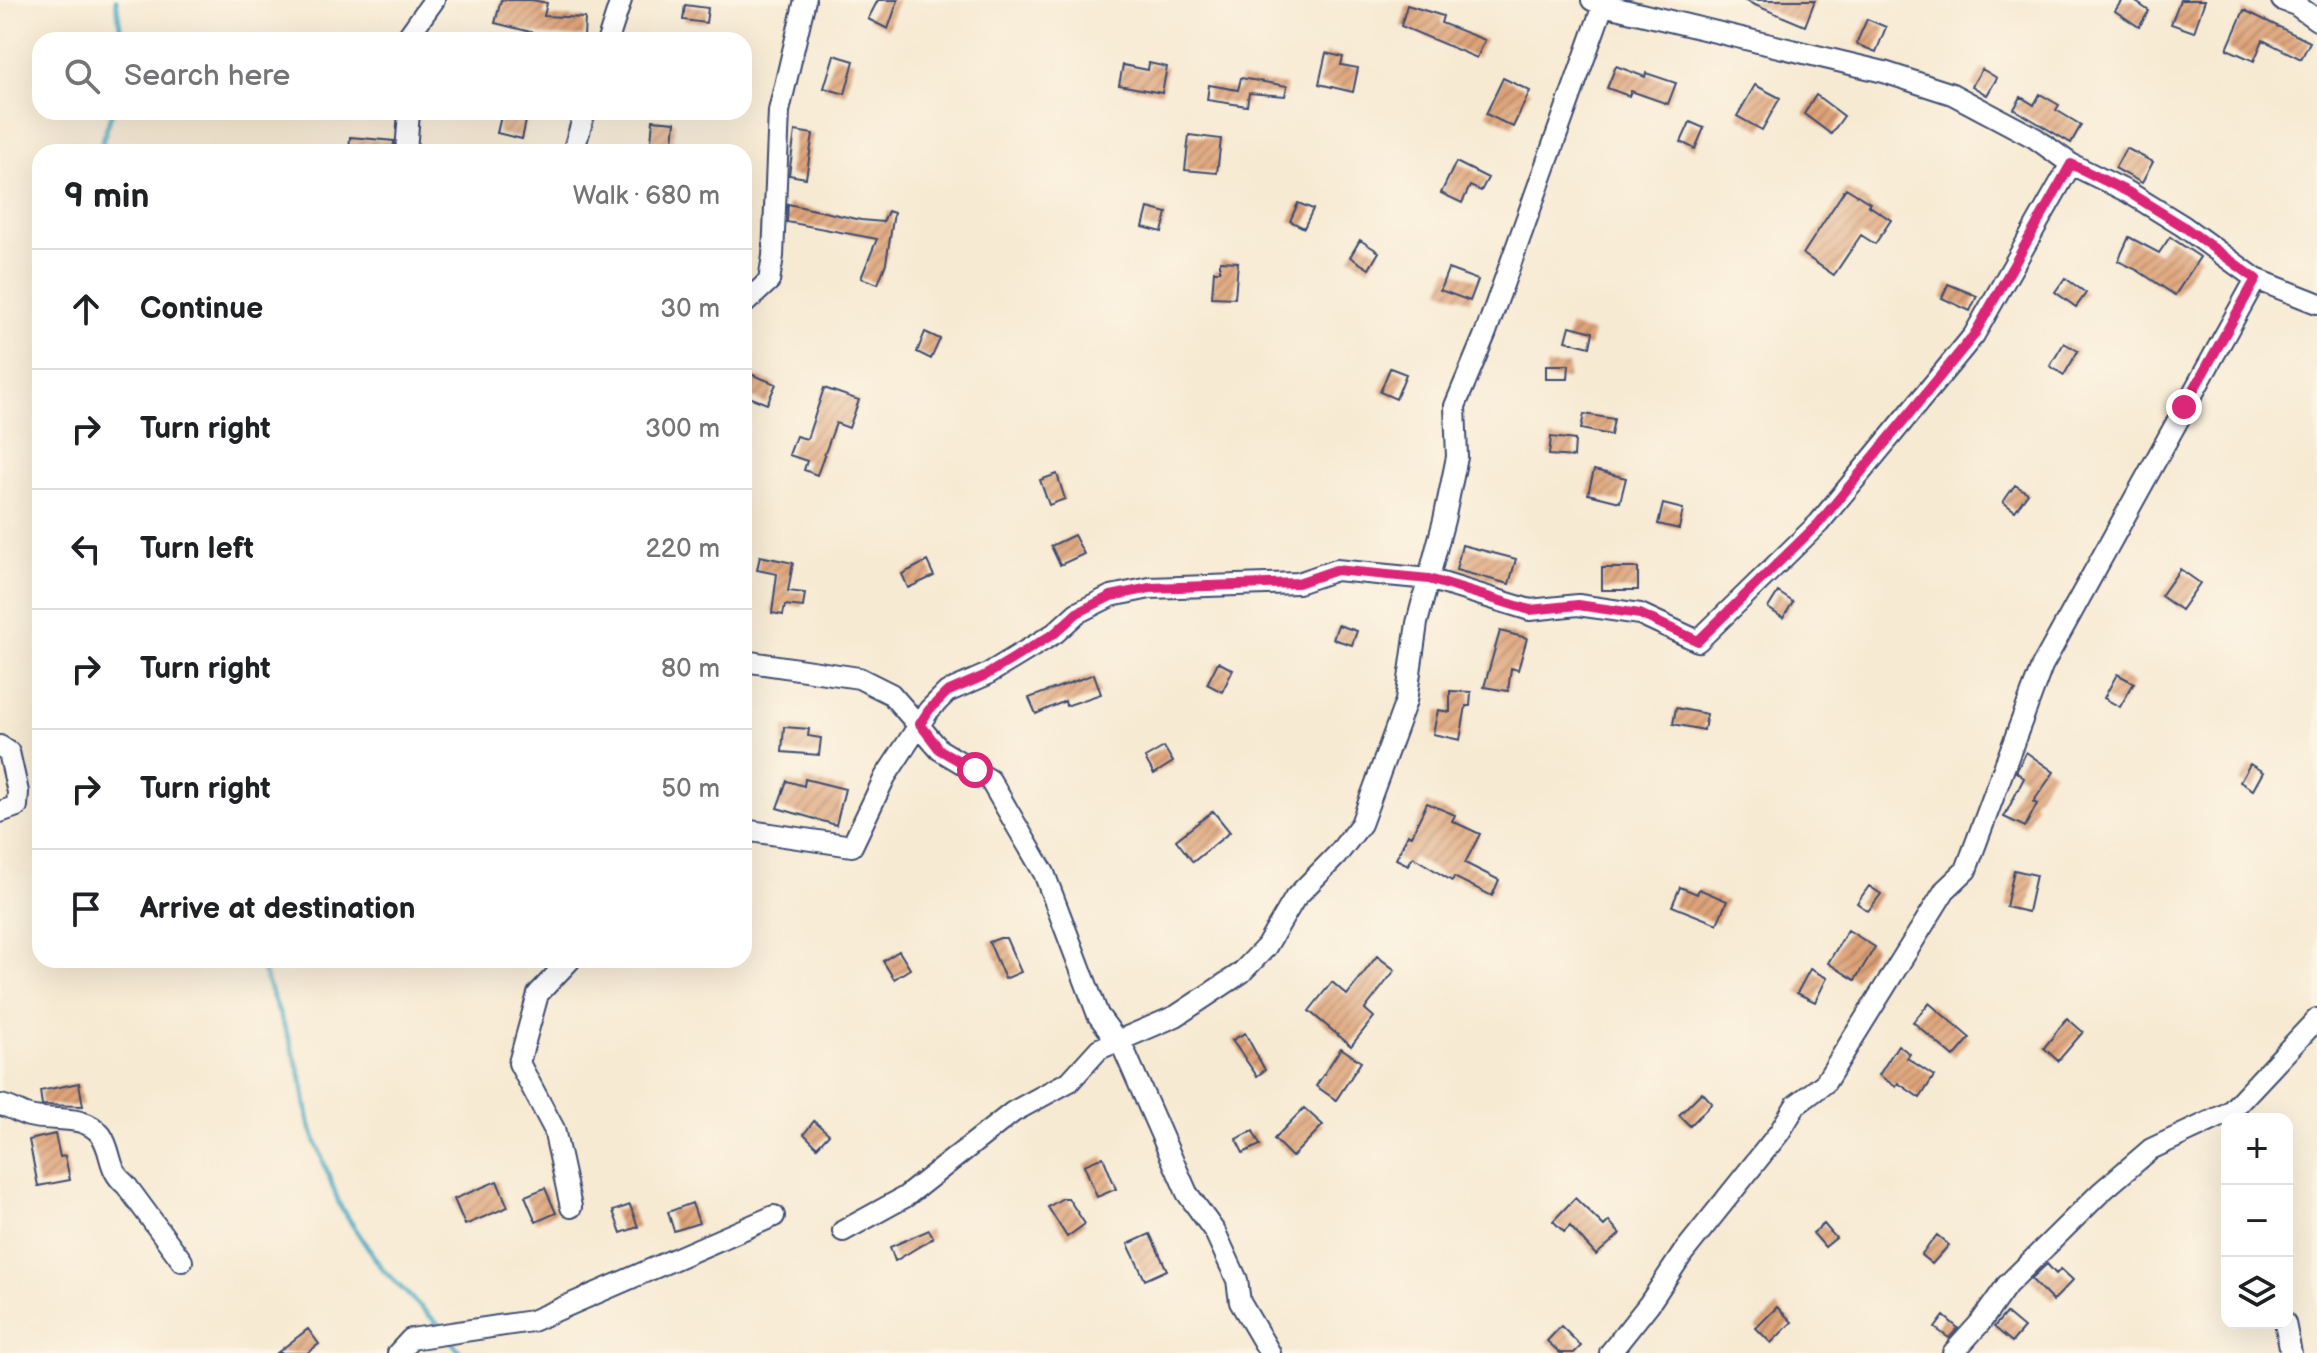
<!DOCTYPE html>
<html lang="en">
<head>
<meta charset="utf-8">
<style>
	:root { --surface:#fff; --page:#f2f2f2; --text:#202124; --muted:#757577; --line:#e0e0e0 }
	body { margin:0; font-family:"Balsamiq Sans",sans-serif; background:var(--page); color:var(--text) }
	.controls { position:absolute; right:24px; bottom:24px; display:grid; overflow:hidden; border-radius:16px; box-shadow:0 8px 32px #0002 }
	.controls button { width:72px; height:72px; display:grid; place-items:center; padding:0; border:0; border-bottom:2px solid var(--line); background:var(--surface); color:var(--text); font:40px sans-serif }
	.stop { position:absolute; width:24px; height:24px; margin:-18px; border:6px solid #db2777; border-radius:50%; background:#fff }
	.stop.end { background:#db2777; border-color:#fff; box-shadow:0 2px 8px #0008 }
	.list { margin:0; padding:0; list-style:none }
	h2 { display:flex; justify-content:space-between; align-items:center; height:104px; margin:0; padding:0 32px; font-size:34px }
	h2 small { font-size:26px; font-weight:400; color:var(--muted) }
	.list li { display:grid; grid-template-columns:52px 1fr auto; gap:24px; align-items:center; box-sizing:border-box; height:120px; padding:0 32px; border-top:2px solid var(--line) }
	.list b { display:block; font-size:30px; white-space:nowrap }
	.list em { font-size:26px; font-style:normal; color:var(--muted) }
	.icon { flex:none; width:44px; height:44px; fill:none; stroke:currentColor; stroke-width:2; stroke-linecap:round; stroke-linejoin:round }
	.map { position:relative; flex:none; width:2317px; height:1353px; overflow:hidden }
	.search { position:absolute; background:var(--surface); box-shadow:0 8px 32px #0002; left:32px; top:32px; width:720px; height:88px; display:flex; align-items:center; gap:20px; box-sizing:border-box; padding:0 28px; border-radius:24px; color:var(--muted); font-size:30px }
	.panel { position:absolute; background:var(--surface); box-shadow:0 8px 32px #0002; left:32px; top:144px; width:720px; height:824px; border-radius:24px }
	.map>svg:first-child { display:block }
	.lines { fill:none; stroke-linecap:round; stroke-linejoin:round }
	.stream { stroke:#42a7c2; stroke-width:5 }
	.building { fill:url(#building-hatch) }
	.minor-casing { stroke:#3c4b70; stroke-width:24 }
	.minor { stroke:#fff; stroke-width:20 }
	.route { stroke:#db2777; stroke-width:10 }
</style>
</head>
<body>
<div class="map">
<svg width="2317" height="1353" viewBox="0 0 2317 1353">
	<defs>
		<pattern id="building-hatch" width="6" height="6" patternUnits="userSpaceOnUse" patternTransform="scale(2)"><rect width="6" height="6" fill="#dea378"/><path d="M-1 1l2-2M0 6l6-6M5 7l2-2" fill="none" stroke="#b38566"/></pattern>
	</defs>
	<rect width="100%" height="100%" fill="#fcf5e5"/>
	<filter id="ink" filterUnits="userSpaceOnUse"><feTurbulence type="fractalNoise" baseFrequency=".0125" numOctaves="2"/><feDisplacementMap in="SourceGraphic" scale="16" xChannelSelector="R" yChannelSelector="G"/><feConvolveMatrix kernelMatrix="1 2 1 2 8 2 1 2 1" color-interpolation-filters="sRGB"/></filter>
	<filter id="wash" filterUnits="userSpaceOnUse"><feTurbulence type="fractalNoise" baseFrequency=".006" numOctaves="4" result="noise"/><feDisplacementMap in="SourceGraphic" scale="32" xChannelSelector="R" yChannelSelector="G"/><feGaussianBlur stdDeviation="1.8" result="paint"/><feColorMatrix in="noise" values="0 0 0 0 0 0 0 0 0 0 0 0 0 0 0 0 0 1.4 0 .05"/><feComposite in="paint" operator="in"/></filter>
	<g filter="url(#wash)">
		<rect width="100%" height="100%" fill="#f7ead3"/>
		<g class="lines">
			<path class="stream" d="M116,0L122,40
				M99,152L112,112
				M259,960L289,1039L302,1081L309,1123L340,1206L382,1269L444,1330
				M449,1338L461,1353"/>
		</g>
		<g id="blocks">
			<path class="building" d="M501,0H532L547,3L544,16L585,18L584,37L547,36L495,23Z
				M878,0H898L888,29L868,19Z
				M1743,0H1815L1805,26Z
				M2122,0H2133L2149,11L2139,27L2115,11Z
				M2180,0H2205L2194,32L2171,24Z
				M685,5L708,8L706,23L683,20Z
				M1407,5L1443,16L1441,23L1485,40L1477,58L1401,26Z
				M2244,10L2310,42L2301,59L2263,40L2254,61L2227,49Z
				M1867,19L1886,27L1876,52L1856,44Z
				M1326,53L1343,57L1341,65L1358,68L1353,92L1319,84Z
				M834,55L854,61L845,94L824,88Z
				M1149,63L1167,67L1162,93L1119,85L1123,65L1148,70Z
				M1616,66L1645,77L1646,73L1676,83L1668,104L1631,91L1629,96L1607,88Z
				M1982,69L1997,78L1987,95L1972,86Z
				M1241,78L1287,86L1285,96L1249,93L1247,106L1207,100L1209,85L1238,90Z
				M1503,78L1530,91L1513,127L1486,114Z
				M1755,85L1780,98L1762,130L1737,116Z
				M2040,94L2059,105L2056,110L2081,125L2071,143L2014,109L2021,97L2034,105Z
				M1816,95L1844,116L1831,134L1804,114Z
				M502,112H528L522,139L497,133Z
				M653,120L675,122L672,152H650Z
				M1690,122L1704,128L1695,149L1681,142Z
				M795,131L813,134L806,178L789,175Z
				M1189,135L1221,139L1217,173L1185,170Z
				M350,137L394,141L393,152H349Z
				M2126,148L2153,162L2142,183L2115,168Z
				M1456,162L1488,178L1481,191L1470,186L1462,203L1441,193Z
				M1846,188L1870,203L1868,205L1891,220L1875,244L1861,235L1834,275L1803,254Z
				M1298,203L1313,209L1304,228L1290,221Z
				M788,204L861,220L883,222L888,211L894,213L886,263L878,284L861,278L877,239L787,222Z
				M1148,208L1167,213L1162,232L1143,227Z
				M2129,237L2159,253L2170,237L2200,257L2175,295L2137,270L2118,261Z
				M1360,240L1379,252L1369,269L1350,257Z
				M1220,261L1238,262L1235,298L1212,297L1214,271H1220Z
				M1448,269L1478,280L1470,301L1440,290Z
				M2065,278L2086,293L2076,307L2055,292Z
				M1948,284L1977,296L1970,311L1942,298Z
				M1570,326L1593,332L1590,347L1566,341Z
				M925,332L940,339L931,359L917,352Z
				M2064,343L2078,351L2064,375L2050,366Z
				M1546,365H1569L1568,379H1546Z
				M1390,368L1406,374L1396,399L1380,392Z
				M748,373L776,384L767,404L744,395V383Z
				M824,388L859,400L849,428L836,423L817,475L804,470L807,461L789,455L796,436L807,439Z
				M1584,414L1614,419L1611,435L1581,429Z
				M1551,437L1575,440L1574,457L1549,455Z
				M1594,470L1626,478L1620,502L1588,494Z
				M1057,474L1065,499L1049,505L1040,480Z
				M2015,485L2028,493L2015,511L2003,502Z
				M1663,504L1683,509L1679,529L1658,524Z
				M1074,535L1084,554L1060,565L1051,546Z
				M1462,545L1516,559L1509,584L1456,570Z
				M760,556L793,563L788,591L805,593L803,607L785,605L783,615L772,613L777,574L757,570Z
				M927,561L934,576L908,588L902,574Z
				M1602,568H1638V590H1602Z
				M2180,569L2200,583L2181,610L2161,596Z
				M1778,592L1793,602L1783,618L1768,608Z
				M1338,625L1357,631L1352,645L1333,639Z
				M1500,631L1527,638L1518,670L1511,668L1508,691L1484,687Z
				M1218,662L1233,670L1222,692L1207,684Z
				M1094,674L1101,694L1066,706L1065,701L1036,714L1029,698Z
				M2117,674L2134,683L2120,707L2104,698Z
				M1450,691L1471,692L1470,706H1466L1460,740L1433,734L1438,710L1450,712Z
				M1676,708L1707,714L1704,730L1673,724Z
				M784,727L809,729L808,736L821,738L819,755L782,752Z
				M1164,747L1173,762L1154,774L1145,758Z
				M2026,752L2054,772L2033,802L2037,804L2025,827L2004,817L2024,778L2016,772Z
				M2250,764L2263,772L2253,790L2240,782Z
				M805,779L845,789L836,825L777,808L787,781L804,786Z
				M1427,803L1455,815L1452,821L1480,834L1465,863L1499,880L1492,896L1454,877L1452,881L1413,857L1408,865L1396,859L1408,834L1411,836Z
				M1213,811L1230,832L1193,862L1176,840Z
				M2014,870L2036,875L2028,912L2006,907Z
				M1869,886L1881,894L1868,911L1857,903Z
				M1680,887L1697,894L1699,889L1727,901L1717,924L1672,906Z
				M1848,930L1875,947L1855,980L1828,963Z
				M1000,938H1006L1021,972L1005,979L989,942Z
				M899,951L910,969L894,979L883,961Z
				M1377,956L1395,970L1365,1009L1374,1017L1351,1046L1309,1011L1332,982L1347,995Z
				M1810,969L1827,978L1815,1002L1797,993Z
				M1929,1003L1970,1038L1954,1057L1913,1022Z
				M2067,1018L2083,1032L2058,1061L2044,1048Z
				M1245,1033L1265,1070L1257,1076L1232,1040Z
				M1898,1045L1910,1054L1907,1058L1934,1076L1920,1098L1898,1083L1896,1087L1879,1075Z
				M1341,1048L1361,1062L1336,1100L1316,1086Z
				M79,1083L83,1106L42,1105L40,1091Z
				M1702,1092L1712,1103L1690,1126L1679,1115Z
				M1304,1108L1323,1125L1292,1157L1274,1139Z
				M814,1121L829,1134L817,1147L804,1134Z
				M1253,1131L1260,1145L1243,1153L1236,1139Z
				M55,1134L60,1157L65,1156L70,1180L38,1186L29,1140Z
				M1103,1157L1116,1189L1097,1197L1084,1165Z
				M497,1181L508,1207L465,1225L454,1199Z
				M545,1188L556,1213L536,1222L525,1196Z
				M1063,1198H1068L1085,1224L1067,1237L1048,1207Z
				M1575,1198L1604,1226L1609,1221L1620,1234L1596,1255L1570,1226L1564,1232L1553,1221Z
				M692,1203L699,1223L674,1231L668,1212Z
				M630,1205L638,1227L621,1233L613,1211Z
				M1824,1224L1836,1238L1825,1247L1813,1233Z
				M929,1230L933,1238L895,1261L890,1247Z
				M1150,1234L1167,1270L1145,1280L1128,1244Z
				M1937,1235L1949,1245L1932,1264L1921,1255Z
				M2047,1264L2056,1274L2061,1269L2073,1280L2053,1301L2031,1279Z
				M1777,1307L1792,1322L1771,1343L1756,1328Z
				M2006,1313L2024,1328L2012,1342L1994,1327Z
				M1944,1316L1958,1328L1949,1338L1935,1328Z
				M1561,1326L1581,1346L1574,1353H1560L1547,1341Z
				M308,1329L319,1344L307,1353H277Z"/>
		</g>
	</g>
	<g filter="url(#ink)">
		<use href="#blocks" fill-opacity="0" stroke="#3c4b70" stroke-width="2"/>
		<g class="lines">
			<defs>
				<path id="minor" d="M1592,0L1603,5L1884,72L1952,94L2035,138L2071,164L2128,192L2183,226L2256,279L2317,303
					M2282,0L2296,5L2317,20
					M409,40V35L434,0
					M608,40L621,0
					M406,152L409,112
					M573,152L585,112
					M744,304L769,281L773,256L779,111L805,0
					M744,661L859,678L891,694L940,750L990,780L1044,873L1098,1015L1124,1050L1187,1193L1215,1232L1237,1280L1240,1302L1270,1353
					M0,746L9,752L18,792L17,806L0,812
					M744,830L852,846L885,777L929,710L947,692L986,675L1055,633L1077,613L1111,596L1150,588L1298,583L1336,570L1429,579L1530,610L1578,605L1640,614L1698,641L1819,523L1974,335L2071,164
					M570,960L538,994L519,1063L554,1129L571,1207
					M0,1105C13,1107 18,1113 29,1116C52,1122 84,1113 101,1135C113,1153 107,1169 126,1185L182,1261
					M843,1231L905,1197L1013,1112L1070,1081L1099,1049L1176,1016L1241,973L1266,947L1295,898L1337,855L1361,824L1406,701L1417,623L1444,520L1457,457L1455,406L1486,332L1605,0
					M2285,1323L2291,1353
					M398,1353L411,1339L532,1321L774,1216
					M1610,1353L1649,1304L1683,1253L1779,1133L1796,1105L1825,1083L1945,890L1966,870L2042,666L2256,279
					M1953,1353L1980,1323L2007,1285L2101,1192L2151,1149L2230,1112L2317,1019"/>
			</defs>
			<use href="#minor" class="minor-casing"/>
			<use href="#minor" class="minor"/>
		</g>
	</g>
	<g class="lines" filter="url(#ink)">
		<path class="route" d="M975,770L940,750L920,724L929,710L947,692L986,675L1055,633L1077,613L1111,596L1150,588L1298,583L1336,570L1429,579L1530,610L1578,605L1640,614L1698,641L1819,523L1974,335L2071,164L2128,192L2183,226L2256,279L2184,407"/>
	</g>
</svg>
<div class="controls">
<button>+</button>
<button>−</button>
<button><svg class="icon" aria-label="layers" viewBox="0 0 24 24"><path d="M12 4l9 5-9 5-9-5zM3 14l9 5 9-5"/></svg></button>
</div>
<div class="stop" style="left:975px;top:770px"></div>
<div class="stop end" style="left:2184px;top:407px"></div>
<div class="search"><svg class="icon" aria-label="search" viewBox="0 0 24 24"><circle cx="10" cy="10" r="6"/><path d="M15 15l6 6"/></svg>Search here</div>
<section class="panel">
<h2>9 min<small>Walk · 680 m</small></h2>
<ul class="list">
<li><svg class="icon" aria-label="ahead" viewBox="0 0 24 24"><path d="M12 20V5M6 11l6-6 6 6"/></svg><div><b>Continue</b></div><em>30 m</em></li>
<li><svg class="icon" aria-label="right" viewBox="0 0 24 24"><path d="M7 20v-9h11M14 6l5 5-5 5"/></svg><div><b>Turn right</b></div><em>300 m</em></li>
<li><svg class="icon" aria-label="left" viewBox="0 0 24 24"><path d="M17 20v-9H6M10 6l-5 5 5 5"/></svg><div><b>Turn left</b></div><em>220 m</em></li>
<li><svg class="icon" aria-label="right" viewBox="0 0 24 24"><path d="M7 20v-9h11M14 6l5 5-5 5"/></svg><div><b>Turn right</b></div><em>80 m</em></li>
<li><svg class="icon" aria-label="right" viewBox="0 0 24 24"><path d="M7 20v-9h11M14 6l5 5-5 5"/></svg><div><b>Turn right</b></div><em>50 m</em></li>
<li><svg class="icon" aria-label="arrive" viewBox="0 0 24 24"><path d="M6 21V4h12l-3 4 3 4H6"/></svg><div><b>Arrive at destination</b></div></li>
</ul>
</section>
</div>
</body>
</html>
